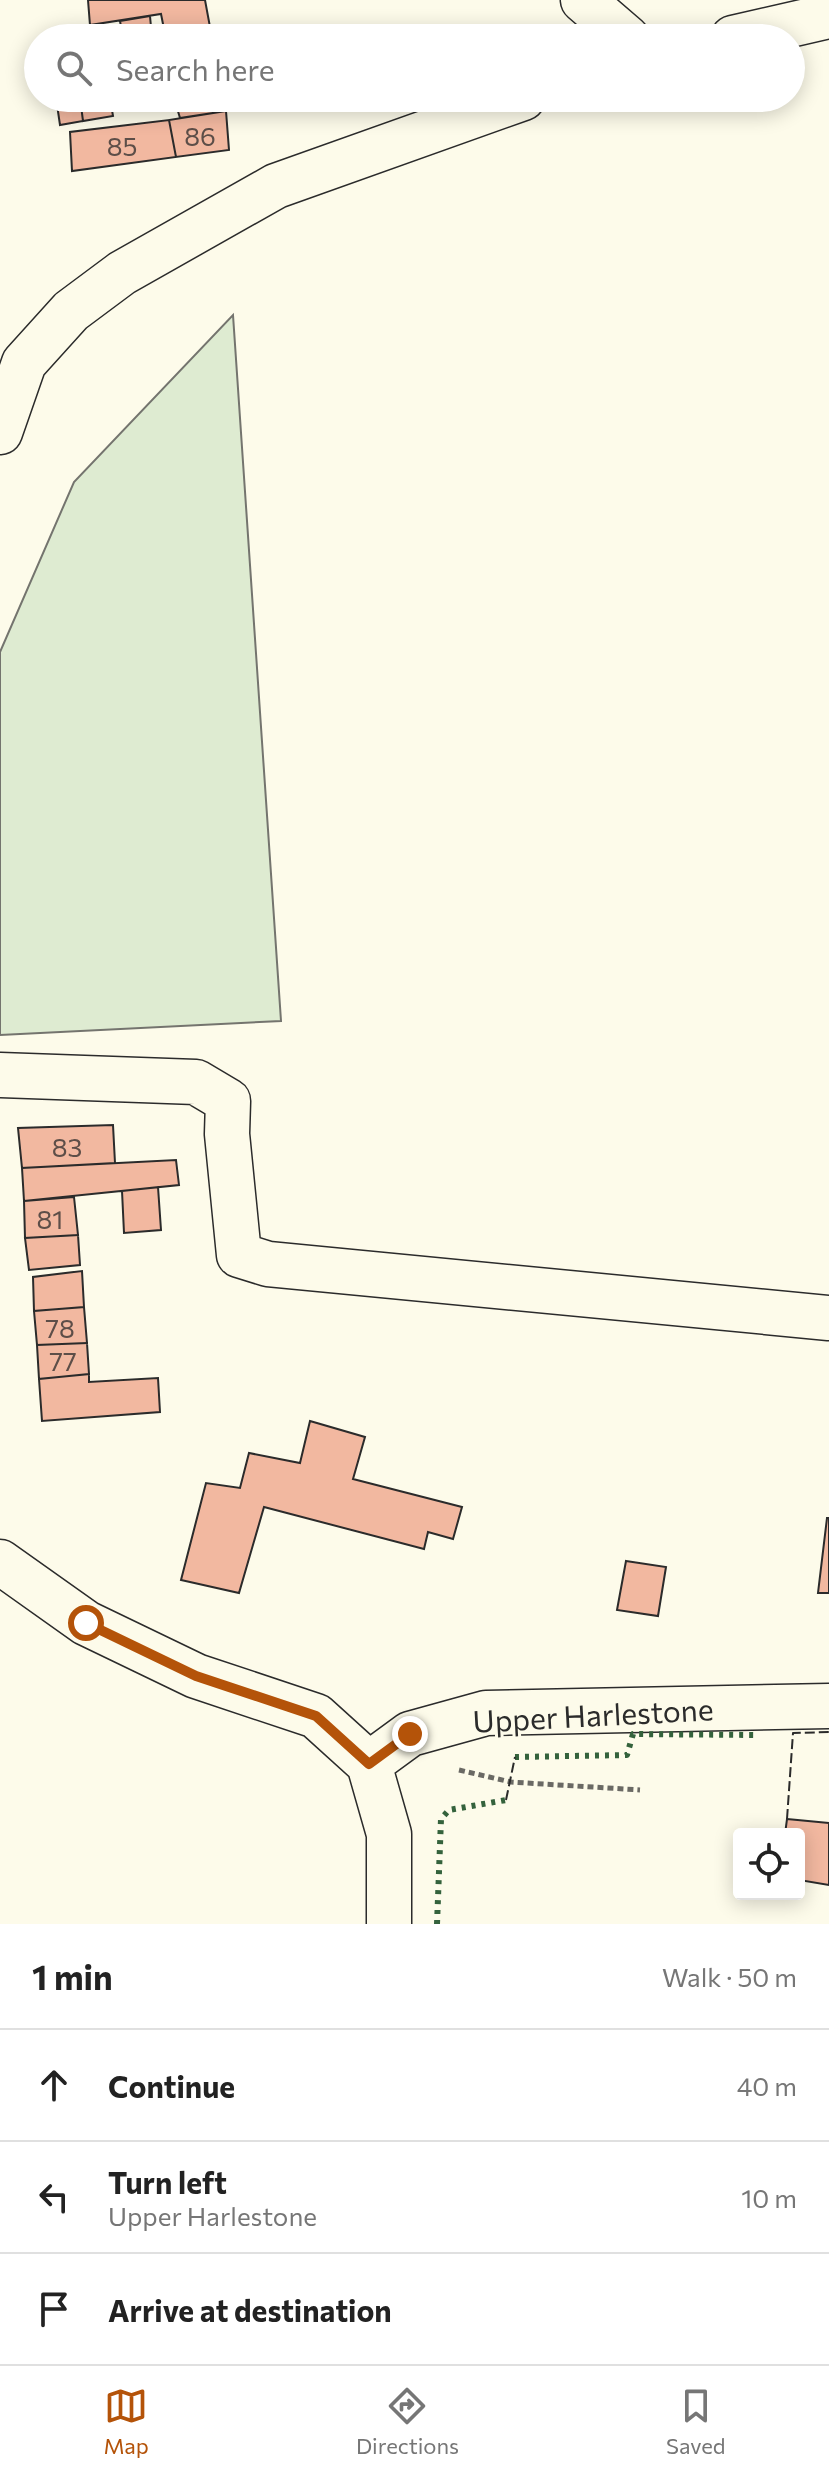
<!DOCTYPE html>
<html lang="en">
<head>
<meta charset="utf-8">
<style>
	:root { --surface:#fff; --page:#f6f6f6; --text:#222; --muted:#767676; --line:#e0e0e0; --accent:#b45309 }
	body { margin:0; font-family:Commissioner,sans-serif; background:var(--page); color:var(--text) }
	.controls { position:absolute; right:24px; bottom:24px; display:grid; overflow:hidden; border-radius:8px; box-shadow:0 4px 20px #0003 }
	.controls button { width:72px; height:72px; display:grid; place-items:center; padding:0; border:0; border-bottom:2px solid var(--line); background:var(--surface); color:var(--text); font:40px sans-serif }
	.stop { position:absolute; width:24px; height:24px; margin:-18px; border:6px solid #b45309; border-radius:50%; background:#fff }
	.stop.end { background:#b45309; border-color:#fff; box-shadow:0 2px 8px #0008 }
	.list { margin:0; padding:0; list-style:none }
	h2 { display:flex; justify-content:space-between; align-items:center; height:104px; margin:0; padding:0 32px; font-size:34px }
	h2 small { font-size:26px; font-weight:400; color:var(--muted) }
	.list li { display:grid; grid-template-columns:52px 1fr auto; gap:24px; align-items:center; box-sizing:border-box; height:112px; padding:0 32px; border-top:2px solid var(--line) }
	.list b { display:block; font-size:30px; white-space:nowrap }
	.list p { margin:0; font-size:26px; white-space:nowrap; color:var(--muted) }
	.list em { font-size:26px; font-style:normal; color:var(--muted) }
	.icon { flex:none; width:44px; height:44px; fill:none; stroke:currentColor; stroke-width:2; stroke-linecap:round; stroke-linejoin:round }
	.map { position:relative; flex:none; width:829px; height:1924px; overflow:hidden }
	.search { position:absolute; background:var(--surface); box-shadow:0 4px 20px #0003; left:24px; right:24px; top:24px; height:88px; display:flex; align-items:center; gap:20px; box-sizing:border-box; padding:0 28px; border-radius:44px; color:var(--muted); font-size:30px }
	.sheet { height:440px; background:var(--surface) }
	nav { display:flex; justify-content:space-around; align-items:center; box-sizing:border-box; height:112px; border-top:2px solid var(--line); background:var(--surface); font-size:22px; color:var(--muted) }
	nav a { display:grid; justify-items:center; gap:4px }
	nav .on { color:var(--accent) }
	.map>svg:first-child { display:block }
	.green { fill:#deebd1; stroke:#74746e; stroke-width:2 }
	.building { fill:#f2b8a0; stroke:#2b2b2b; stroke-width:2 }
	.lines { fill:none; stroke-linecap:round; stroke-linejoin:round }
	.minor-casing { stroke:#2b2b2b; stroke-width:47 }
	.path { stroke:#6a6964; stroke-width:5; stroke-dasharray:6 4; stroke-linecap:butt }
	.minor { stroke:#fdfbea; stroke-width:44 }
	.hedge { stroke:#34623c; stroke-width:6; stroke-dasharray:4 6; stroke-linecap:butt }
	.fence { stroke:#2b2b2b; stroke-width:2; stroke-dasharray:10 4; stroke-linecap:butt }
	.route { stroke:#b45309; stroke-width:10 }
	.labels { text-anchor:middle; dominant-baseline:central; stroke-width:6; stroke-linejoin:round; paint-order:stroke }
	.number-label { font-size:26px; fill:#5d4e48 }
	.street-label { font-size:30px; fill:#2b2b2b; stroke:#fdfbea }
</style>
</head>
<body>
<div class="map">
<svg width="829" height="1924" viewBox="0 0 829 1924">
	<rect width="100%" height="100%" fill="#fdfbea"/>
	<path class="green" d="M233,315L281,1021L0,1035V652L74,482Z"/>
	<path class="building" d="M88,0H205L210,27L165,34L161,14L90,25Z
		M150,16L152,38H123L120,21Z
		M210,27L212,38H165V34Z
		M56,98H80L83,121L60,125Z
		M80,98H110L113,116L83,121Z
		M174,98H224L226,111L180,118Z
		M226,111L229,150L176,157L169,120Z
		M169,120L176,157L72,171L70,132Z
		M113,1125L115,1163L22,1168L18,1128Z
		M176,1160L179,1185L24,1201L22,1168Z
		M158,1187L161,1230L124,1233L122,1191Z
		M74,1197L78,1235L25,1238L24,1201Z
		M78,1235L80,1265L29,1270L25,1238Z
		M82,1271L84,1307L34,1311L33,1277Z
		M84,1307L87,1343L37,1345L34,1311Z
		M87,1343L89,1374L39,1379L37,1345Z
		M89,1374V1382L158,1378L160,1412L42,1421L39,1379Z
		M310,1421L365,1437L353,1479L462,1507L453,1539L428,1532L424,1549L264,1507L239,1593L181,1580L206,1483L240,1488L249,1453L300,1463Z
		M827,1518H829V1593H818Z
		M626,1561L666,1567L658,1616L617,1610Z
		M787,1819L829,1823V1885L799,1880V1834H785Z"/>
	<g class="lines">
		<defs>
			<path id="minor" d="M583,0L627,38
				M733,38L829,16
				M0,432L24,363L71,311L122,273L276,186L523,98
				M0,1075L196,1082L228,1101L227,1134L239,1255L268,1264L829,1318
				M0,1562L86,1623L196,1676L316,1716L369,1764L389,1834V1924
				M369,1764L410,1734L486,1713L829,1706"/>
		</defs>
		<use href="#minor" class="minor-casing"/>
		<path class="path" d="M459,1770L511,1782L640,1790"/>
		<use href="#minor" class="minor"/>
		<path class="hedge" d="M515,1757L627,1755L633,1734L756,1735
			M437,1924L441,1819L449,1810L506,1800"/>
		<path class="fence" d="M506,1800L515,1757
			M787,1819L793,1733L829,1732"/>
	</g>
	<g class="lines">
		<path class="route" d="M86,1623L196,1676L316,1716L369,1764L410,1734"/>
	</g>
	<g class="labels">
		<g class="number-label">
			<text x="200" y="135">86</text>
			<text x="122" y="145">85</text>
			<text x="67" y="1146">83</text>
			<text x="50" y="1218">81</text>
			<text x="60" y="1327">78</text>
			<text x="63" y="1360">77</text>
		</g>
		<g class="street-label">
			<text transform="translate(593 1714) rotate(-3)">Upper Harlestone</text>
		</g>
	</g>
</svg>
<div class="controls">
<button><svg class="icon" aria-label="locate" viewBox="0 0 24 24"><circle cx="12" cy="12" r="6"/><path d="M12 2v4M12 18v4M2 12h4M18 12h4"/></svg></button>
</div>
<div class="stop" style="left:86px;top:1623px"></div>
<div class="stop end" style="left:410px;top:1734px"></div>
<div class="search"><svg class="icon" aria-label="search" viewBox="0 0 24 24"><circle cx="10" cy="10" r="6"/><path d="M15 15l6 6"/></svg>Search here</div>
</div>
<section class="sheet">
<h2>1 min<small>Walk · 50 m</small></h2>
<ul class="list">
<li><svg class="icon" aria-label="ahead" viewBox="0 0 24 24"><path d="M12 20V5M6 11l6-6 6 6"/></svg><div><b>Continue</b></div><em>40 m</em></li>
<li><svg class="icon" aria-label="left" viewBox="0 0 24 24"><path d="M17 20v-9H6M10 6l-5 5 5 5"/></svg><div><b>Turn left</b><p>Upper Harlestone</p></div><em>10 m</em></li>
<li><svg class="icon" aria-label="arrive" viewBox="0 0 24 24"><path d="M6 21V4h12l-3 4 3 4H6"/></svg><div><b>Arrive at destination</b></div></li>
</ul>
</section>
<nav>
<a class="on"><svg class="icon" aria-label="map" viewBox="0 0 24 24"><path d="M3 6l6-2 6 2 6-2v14l-6 2-6-2-6 2zM9 4v14M15 6v14"/></svg>Map</a>
<a><svg class="icon" aria-label="directions" viewBox="0 0 24 24"><path d="M12 3l9 9-9 9-9-9zM9 14v-3h6M13 9l2 2-2 2"/></svg>Directions</a>
<a><svg class="icon" aria-label="saved" viewBox="0 0 24 24"><path d="M7 4h10v16l-5-4-5 4z"/></svg>Saved</a>
</nav>
</body>
</html>
